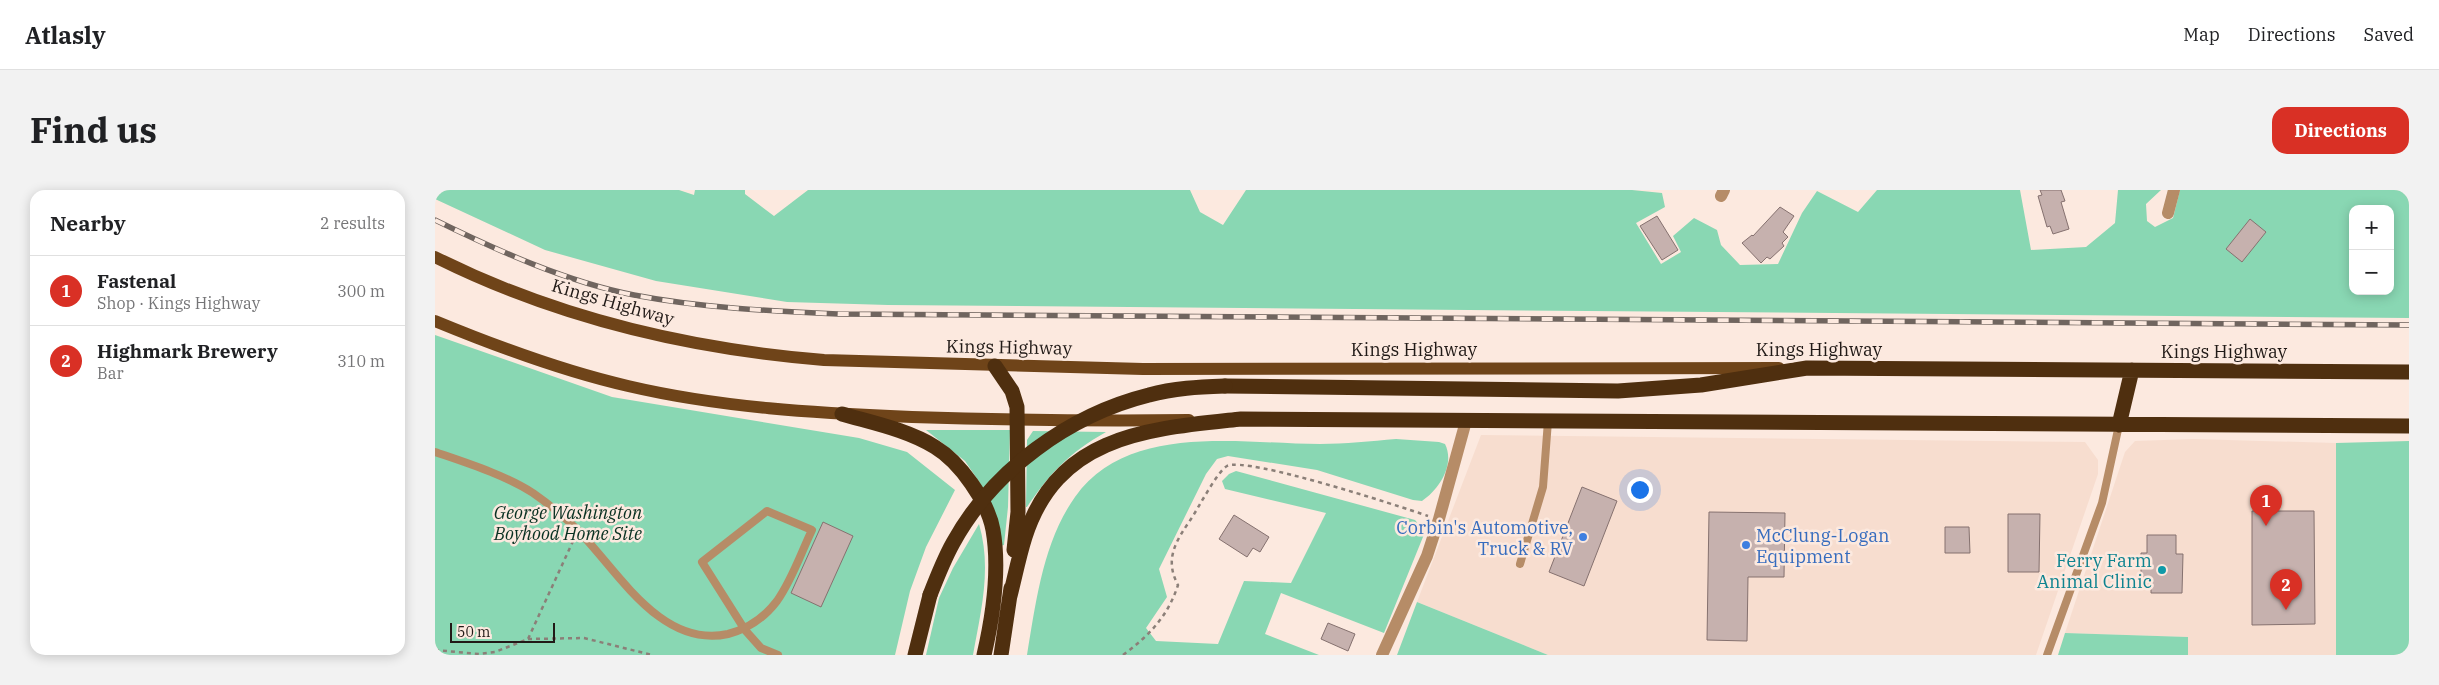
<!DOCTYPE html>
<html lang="en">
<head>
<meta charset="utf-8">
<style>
	:root { --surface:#fff; --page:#f2f2f2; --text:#202124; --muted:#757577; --line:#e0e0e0; --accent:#d93025 }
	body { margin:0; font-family:"IBM Plex Serif",serif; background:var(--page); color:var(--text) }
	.controls { position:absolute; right:15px; top:15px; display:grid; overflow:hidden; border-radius:10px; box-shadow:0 2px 12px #0003 }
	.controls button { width:45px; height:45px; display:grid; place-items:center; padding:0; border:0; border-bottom:1px solid var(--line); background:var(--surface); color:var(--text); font:25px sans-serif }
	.scale { position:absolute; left:15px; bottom:12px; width:105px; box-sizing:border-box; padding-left:5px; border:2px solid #211a17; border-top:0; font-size:14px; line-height:18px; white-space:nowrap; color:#211a17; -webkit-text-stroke:4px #fce9df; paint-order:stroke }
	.you { position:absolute; left:1204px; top:299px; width:18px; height:18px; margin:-12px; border:4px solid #fff; border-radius:50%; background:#1a73e8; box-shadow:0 0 0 8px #1a73e833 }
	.badge { display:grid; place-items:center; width:32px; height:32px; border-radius:50%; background:var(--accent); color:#fff; font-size:16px; font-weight:700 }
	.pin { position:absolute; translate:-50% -41px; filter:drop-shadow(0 1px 2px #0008) }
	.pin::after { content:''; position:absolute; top:26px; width:18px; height:15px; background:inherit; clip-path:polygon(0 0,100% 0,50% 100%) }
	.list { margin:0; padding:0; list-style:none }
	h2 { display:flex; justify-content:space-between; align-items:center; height:65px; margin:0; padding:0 20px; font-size:21px }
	h2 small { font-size:16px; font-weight:400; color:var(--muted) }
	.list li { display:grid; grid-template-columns:32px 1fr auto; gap:15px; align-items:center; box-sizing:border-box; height:70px; padding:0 20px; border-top:1px solid var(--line) }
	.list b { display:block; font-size:19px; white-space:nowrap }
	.list p { margin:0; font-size:16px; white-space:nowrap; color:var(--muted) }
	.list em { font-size:16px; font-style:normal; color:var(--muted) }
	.map { position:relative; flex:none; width:1974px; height:465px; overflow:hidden; border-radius:15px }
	header { display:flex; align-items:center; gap:30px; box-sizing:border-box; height:70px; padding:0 25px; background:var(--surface); border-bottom:1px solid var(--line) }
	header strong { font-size:24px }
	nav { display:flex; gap:28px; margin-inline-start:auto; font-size:18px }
	.intro { display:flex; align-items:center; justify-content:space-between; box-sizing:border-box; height:120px; padding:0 30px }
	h1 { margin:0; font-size:35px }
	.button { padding:12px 22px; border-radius:15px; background:var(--accent); color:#fff; font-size:18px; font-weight:700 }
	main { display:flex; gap:30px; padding:0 30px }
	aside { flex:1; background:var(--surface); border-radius:15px; box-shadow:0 2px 12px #0003 }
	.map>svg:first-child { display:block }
	.built { fill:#f7ddcf }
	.green { fill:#89d7b3; fill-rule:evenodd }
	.building { fill:#c6b1ae; stroke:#85716f }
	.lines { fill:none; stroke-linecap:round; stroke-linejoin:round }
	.path { stroke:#8b7f78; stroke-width:2.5; stroke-dasharray:4 4; stroke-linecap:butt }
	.lane { stroke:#b68c67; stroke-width:8 }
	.street { stroke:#b68c67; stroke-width:12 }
	.primary { stroke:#6f4419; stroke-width:12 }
	.highway { stroke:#4f2f0f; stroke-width:15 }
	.rail-casing { stroke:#70655f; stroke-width:5.5 }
	.rail { stroke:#fce9df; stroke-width:4; stroke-dasharray:11; stroke-linecap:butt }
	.highway-bridge { stroke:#4f2f0f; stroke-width:15 }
	.shop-dot { fill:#3f7fe0; stroke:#fce9df; stroke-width:2 }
	.culture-dot { fill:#0f9aa8; stroke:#fce9df; stroke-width:2 }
	.labels { text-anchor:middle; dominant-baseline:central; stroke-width:5; stroke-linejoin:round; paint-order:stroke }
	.street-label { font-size:18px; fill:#211a17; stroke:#fce9df }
	.park-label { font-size:18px; font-style:italic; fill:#093122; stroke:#fce9df }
	.shop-label { font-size:18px; fill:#366cbe; stroke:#fce9df; text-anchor:end }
	.culture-label { font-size:18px; fill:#0d838f; stroke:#fce9df; text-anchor:end }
</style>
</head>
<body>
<header>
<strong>Atlasly</strong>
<nav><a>Map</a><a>Directions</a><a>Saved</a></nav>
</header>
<div class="intro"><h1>Find us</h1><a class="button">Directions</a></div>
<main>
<aside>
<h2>Nearby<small>2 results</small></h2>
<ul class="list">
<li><span class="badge">1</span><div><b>Fastenal</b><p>Shop · Kings Highway</p></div><em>300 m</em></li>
<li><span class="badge">2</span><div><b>Highmark Brewery</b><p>Bar</p></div><em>310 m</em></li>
</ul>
</aside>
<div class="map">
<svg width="1974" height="465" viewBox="0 0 1974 465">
	<rect width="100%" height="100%" fill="#fce9df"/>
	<path class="built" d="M1046,245L1650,252L1663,270V284L1601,465H1113L982,412Z
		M1758,249L1901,253V465H1753V447L1630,443L1690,262L1700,251Z"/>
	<path class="green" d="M0,0H244L259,5L260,0H310V4L339,26L373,0H755L765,22L788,35L811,0H1197L1227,3L1230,17L1201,33L1226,74L1246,62L1238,46L1259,28L1282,40L1286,55L1305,75L1343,74L1367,23L1382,1L1423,22L1442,0H1585L1596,60L1651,57L1680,33L1683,0H1726L1711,14L1712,31L1720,37L1738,28L1745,0H1974V128L453,115L352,112L221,91L110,60L0,9ZM1918,19H1955V101H1918Z
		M0,145L177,207L424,248L472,262L520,300L491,357L475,401L460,465H0Z
		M491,240H575L573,317L569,355L565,356L545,293L530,271Z
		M598,241L671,242C634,263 615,283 592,317H591L592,250Z
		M961,249L1004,252L1010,254C1020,274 1005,299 987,311L978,310L882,280L793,266L782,269L771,284L724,379L732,407L711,438L721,451L783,454L809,391L856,393L891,323L790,299L787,291L794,284L801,281L980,330L990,342L949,443L846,403L830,444L884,465H592C601,412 608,352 640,307C693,232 806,254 885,254C910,254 936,251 961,249Z
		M1974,251V465H1901V253Z
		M544,334C557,378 546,421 538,465H491L504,408L518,378Z
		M982,412L1113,465H962Z
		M1630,443L1753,447V465H1623Z"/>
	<path class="building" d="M1605,0H1626L1630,11L1626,12L1634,39L1618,44L1615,36L1612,37L1603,6L1607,5Z
		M1345,17L1359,26L1348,42L1353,47L1347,53L1349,56L1335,69L1332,67L1326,73L1307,53L1317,45L1318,46Z
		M1222,26L1243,60L1227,70L1205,36Z
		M1815,29L1831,42L1807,72L1791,59Z
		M1147,297L1182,311L1149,396L1114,382Z
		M1817,321H1879L1880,434L1817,435Z
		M1274,322L1350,323L1349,387H1313L1312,451L1272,450Z
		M1573,324H1605L1604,382H1573Z
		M799,325L834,347L825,362L818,358L812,367L784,349Z
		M388,332L418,346L386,417L356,403Z
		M1510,337H1534L1535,363H1510Z
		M1712,345H1741V364H1748L1747,403H1716V398H1706V363H1712Z
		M893,433L920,444L913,461L886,449Z"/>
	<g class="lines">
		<path class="path" d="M93,449L149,448L217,465
			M0,460L44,464L60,462L93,449L139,349
			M688,465C714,446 733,426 743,395C729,369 741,351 756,329C764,317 782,282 792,276C811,266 964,316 993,326"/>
		<path class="lane" d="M0,262C32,273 70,285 98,303C114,314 137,333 150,348C187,388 229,458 293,444C313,439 329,428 342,411C357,390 366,363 377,340L332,321L267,372L310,440L326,458L343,465
			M1085,374L1108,297L1113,231
			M1612,465L1667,313L1684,235"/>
		<path class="street" d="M1286,6L1289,0
			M1733,23L1739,0
			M947,465L992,366L1004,329L1031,231"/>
		<path class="primary" d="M0,67C122,128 254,159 389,170L708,179L1344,178
			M0,131C63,157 127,181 193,196C287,218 381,223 477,227C569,230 662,231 754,230"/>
		<path class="highway" d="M560,176L577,201L582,217L583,322L579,360
			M790,196L1183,201L1266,195L1372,178L1974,182
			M407,224C438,233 473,240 500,257C525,272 553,312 558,340C565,380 558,426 549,465
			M1684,235L1697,180
			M575,406C580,386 584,366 590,347C623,244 714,239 806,229L1974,236
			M480,465L495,405
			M566,465L576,398"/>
		<defs>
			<path id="rail" d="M0,30C61,60 132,92 199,105C267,118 335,121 403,124L1974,135"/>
		</defs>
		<use href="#rail" class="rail-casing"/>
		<use href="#rail" class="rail"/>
		<path class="highway-bridge" d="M495,405C502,387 509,369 518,353C558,280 634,225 714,205C739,198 764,197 790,196"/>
	</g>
	<g class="shop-dot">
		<circle cx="1148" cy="347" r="5"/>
		<circle cx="1311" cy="355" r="5"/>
	</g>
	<circle class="culture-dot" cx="1727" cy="380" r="5"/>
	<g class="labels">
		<g class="street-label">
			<text transform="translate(178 112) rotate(16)">Kings Highway</text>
			<text transform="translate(574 157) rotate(1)">Kings Highway</text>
			<text x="979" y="159">Kings Highway</text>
			<text x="1384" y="159">Kings Highway</text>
			<text x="1789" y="161">Kings Highway</text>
		</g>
		<g class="park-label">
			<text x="133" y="322">George Washington<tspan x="133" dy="21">Boyhood Home Site</tspan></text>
		</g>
		<g class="shop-label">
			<text x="1138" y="337">Corbin's Automotive,<tspan x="1138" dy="21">Truck &amp; RV</tspan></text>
			<text x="1321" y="345" text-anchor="start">McClung-Logan<tspan x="1321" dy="21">Equipment</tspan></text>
		</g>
		<g class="culture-label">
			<text x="1717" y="370">Ferry Farm<tspan x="1717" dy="21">Animal Clinic</tspan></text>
		</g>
	</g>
</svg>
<div class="controls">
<button>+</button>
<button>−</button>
</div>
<div class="scale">50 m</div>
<div class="you"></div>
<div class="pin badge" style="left:1831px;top:336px">1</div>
<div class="pin badge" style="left:1851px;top:420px">2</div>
</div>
</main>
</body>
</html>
